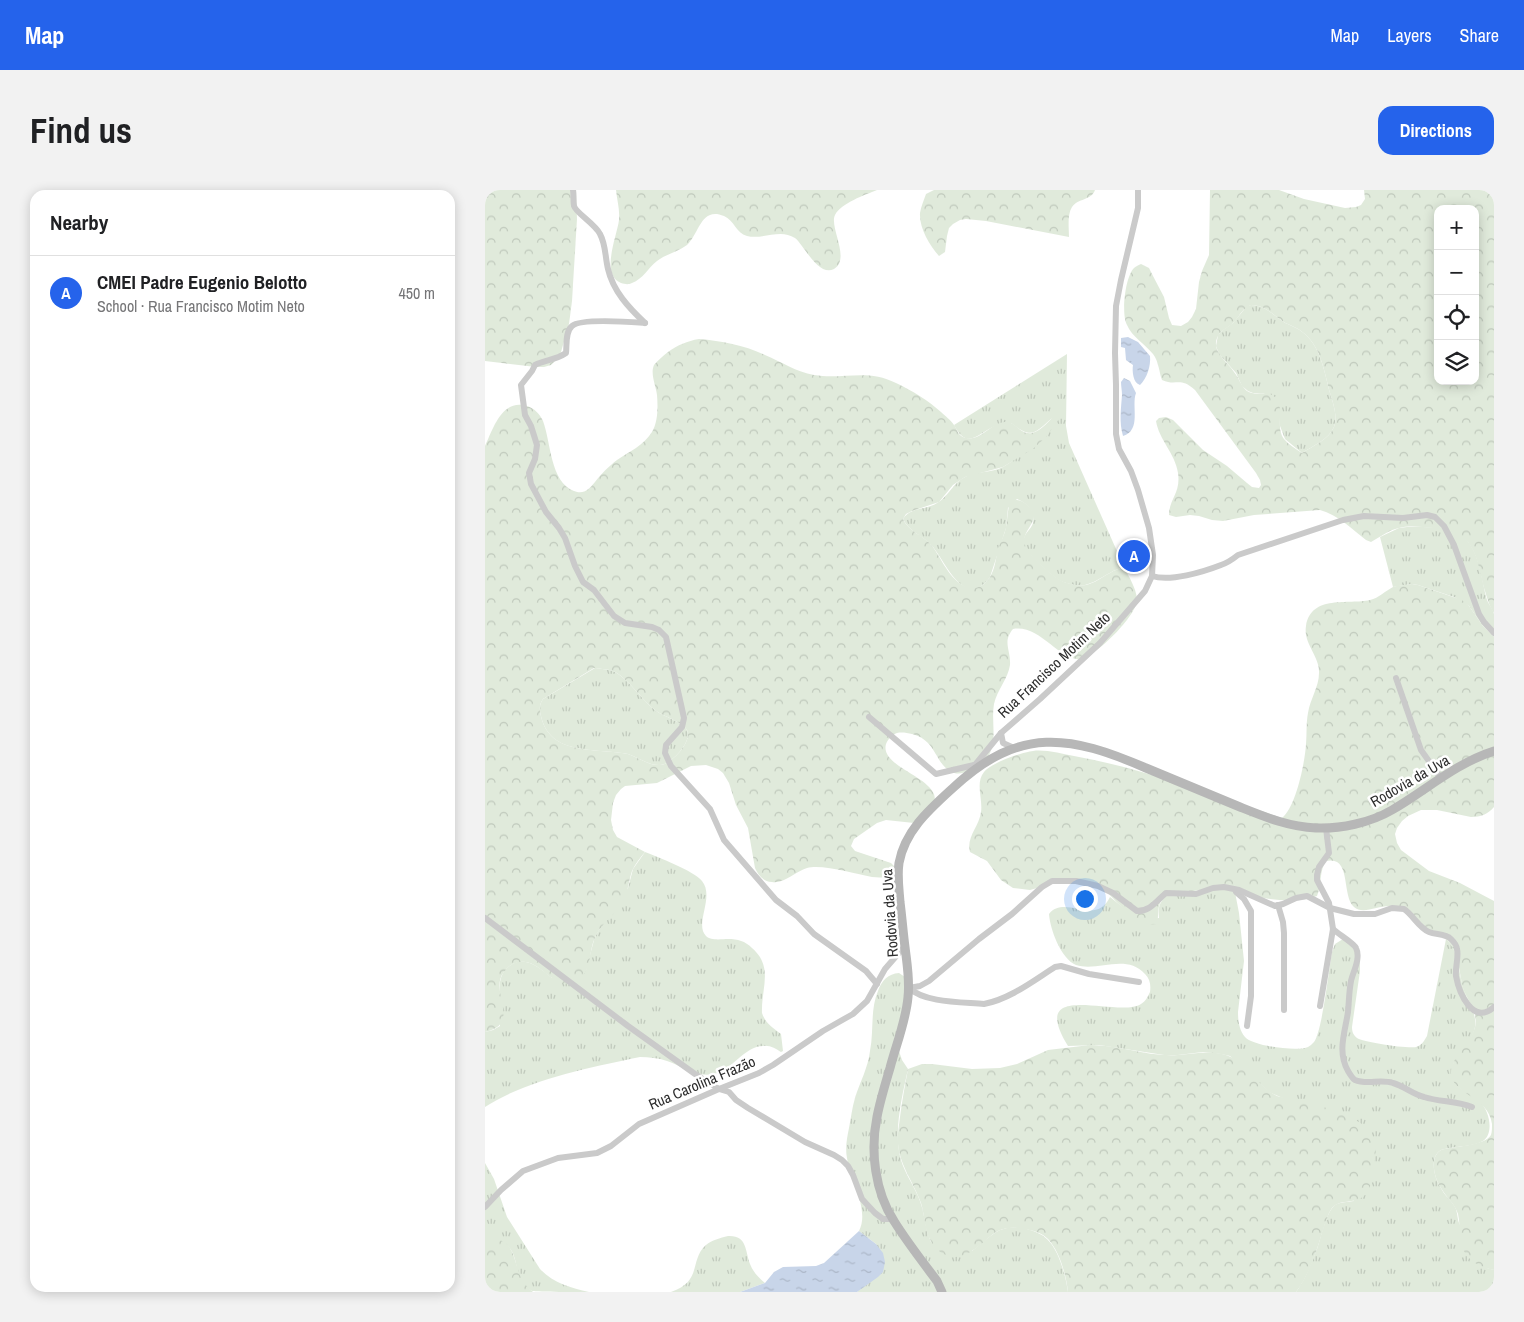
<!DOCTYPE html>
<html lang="en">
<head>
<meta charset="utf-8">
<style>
	:root { --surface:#fff; --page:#f2f2f2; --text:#202124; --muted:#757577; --line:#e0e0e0; --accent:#2563eb }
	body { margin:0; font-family:"Archivo Narrow",sans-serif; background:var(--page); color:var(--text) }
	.controls { position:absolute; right:15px; top:15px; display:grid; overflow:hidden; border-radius:10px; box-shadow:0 2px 12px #0003 }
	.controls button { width:45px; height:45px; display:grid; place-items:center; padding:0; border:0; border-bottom:1px solid var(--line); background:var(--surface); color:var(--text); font:25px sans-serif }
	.you { position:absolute; left:599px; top:708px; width:18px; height:18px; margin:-12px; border:4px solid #fff; border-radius:50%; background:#1a73e8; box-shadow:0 0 0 8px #1a73e833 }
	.badge { display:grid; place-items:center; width:32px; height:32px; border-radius:50%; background:var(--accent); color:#fff; font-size:16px; font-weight:700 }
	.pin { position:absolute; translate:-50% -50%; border:2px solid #fff; box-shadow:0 1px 5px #0006 }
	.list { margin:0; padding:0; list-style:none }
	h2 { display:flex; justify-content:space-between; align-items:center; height:65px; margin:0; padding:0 20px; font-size:21px }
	h2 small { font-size:16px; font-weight:400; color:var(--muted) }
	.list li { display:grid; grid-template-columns:32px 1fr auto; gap:15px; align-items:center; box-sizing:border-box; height:75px; padding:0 20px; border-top:1px solid var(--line) }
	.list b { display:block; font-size:19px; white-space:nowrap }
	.list p { margin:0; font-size:16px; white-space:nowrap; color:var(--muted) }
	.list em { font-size:16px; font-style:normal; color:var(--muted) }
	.icon { flex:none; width:28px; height:28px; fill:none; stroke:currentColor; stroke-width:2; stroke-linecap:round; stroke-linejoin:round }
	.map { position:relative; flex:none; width:1009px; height:1102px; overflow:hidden; border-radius:15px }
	header { display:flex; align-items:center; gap:30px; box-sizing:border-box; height:70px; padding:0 25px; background:var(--accent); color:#fff }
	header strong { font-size:24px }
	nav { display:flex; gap:28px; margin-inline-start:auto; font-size:18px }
	.intro { display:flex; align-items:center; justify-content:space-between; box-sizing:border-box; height:120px; padding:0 30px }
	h1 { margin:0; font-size:35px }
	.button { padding:12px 22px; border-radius:15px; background:var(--accent); color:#fff; font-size:18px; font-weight:700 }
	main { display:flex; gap:30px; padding:0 30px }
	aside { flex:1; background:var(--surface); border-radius:15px; box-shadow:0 2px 12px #0003 }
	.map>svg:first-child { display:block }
	.grass { fill:url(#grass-tufts) }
	.forest { fill:url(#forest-crowns); fill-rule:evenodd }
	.water { fill:url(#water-ripples) }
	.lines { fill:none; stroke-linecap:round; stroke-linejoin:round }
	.street { stroke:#cacaca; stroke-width:6 }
	.secondary { stroke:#b7b7b7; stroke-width:9 }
	.labels { text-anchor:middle; stroke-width:5; stroke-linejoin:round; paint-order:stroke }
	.street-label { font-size:15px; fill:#2d2d2d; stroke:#fff }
</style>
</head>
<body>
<header>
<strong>Map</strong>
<nav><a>Map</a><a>Layers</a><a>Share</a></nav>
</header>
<div class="intro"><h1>Find us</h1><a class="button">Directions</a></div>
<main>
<aside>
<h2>Nearby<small></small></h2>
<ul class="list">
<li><span class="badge">A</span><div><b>CMEI Padre Eugenio Belotto</b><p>School · Rua Francisco Motim Neto</p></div><em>450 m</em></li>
</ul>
</aside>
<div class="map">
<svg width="1009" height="1102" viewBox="0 0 1009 1102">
	<defs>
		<pattern id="grass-tufts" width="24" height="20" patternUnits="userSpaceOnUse" patternTransform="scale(1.25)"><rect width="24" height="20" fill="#e0eadb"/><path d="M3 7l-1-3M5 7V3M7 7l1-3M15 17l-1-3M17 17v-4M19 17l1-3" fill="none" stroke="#c0c9bc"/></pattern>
		<pattern id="forest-crowns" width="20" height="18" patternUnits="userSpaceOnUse" patternTransform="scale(1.25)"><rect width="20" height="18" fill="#e0eadb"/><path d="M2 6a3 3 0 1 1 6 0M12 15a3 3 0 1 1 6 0" fill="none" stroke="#c0c9bc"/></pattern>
		<pattern id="water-ripples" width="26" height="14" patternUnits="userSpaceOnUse" patternTransform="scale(1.25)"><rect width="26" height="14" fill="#c8d5e9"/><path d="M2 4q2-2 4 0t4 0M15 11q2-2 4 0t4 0" fill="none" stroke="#acb7c8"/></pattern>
	</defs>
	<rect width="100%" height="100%" fill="#fff"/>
	<g class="grass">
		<path d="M766 115C781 116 784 122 796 130 802 135 810 136 816 141 836 155 839 181 845 203 848 213 853 226 849 237 844 249 828 256 817 263L800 249 795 236V223L779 203H768L763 201 757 196 751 183 734 164 731 156 733 145 738 140 748 133 762 116Z"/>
		<path d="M582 164 581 236 584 253 639 377C634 379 629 380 625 383 617 387 609 393 600 395 592 396 581 394 574 390 565 384 541 364 539 354 537 344 546 340 548 333 550 321 542 313 532 309L523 318 521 338 505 387C480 421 461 373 448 357 439 346 424 342 418 329 425 317 441 320 452 313 463 307 468 293 480 287 492 281 506 283 518 277 535 269 554 242 567 228 549 244 547 249 526 233 522 234 515 234 511 236 493 242 483 262 469 235Z"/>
		<path d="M922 337C937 337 963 336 975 344 995 358 996 389 1002 410 1004 415 1008 419 1009 424 1009 430 1009 440 1009 447L998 436 984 416 969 407 933 395 927 394 908 397 895 347 914 338Z"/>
		<path d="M110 478C116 479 122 479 128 481 142 487 157 510 170 520 177 526 198 532 202 540 208 551 186 575 175 575 164 576 153 567 143 564 113 558 68 566 57 530 55 522 53 516 58 509Z"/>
		<path d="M160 662C173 667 209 681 217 691 230 707 209 734 221 746 226 751 237 749 243 749 253 749 260 751 267 758 289 777 276 798 277 823 280 833 288 838 296 844L298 861 296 862C291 859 285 855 278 856 260 856 247 880 229 884 212 888 197 876 182 871 173 868 164 867 155 867 107 877 41 890 0 917V842L8 840 15 836C15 821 14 806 15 792 16 786 18 782 22 778 38 763 54 777 67 788L101 780 109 750 112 743 143 698 148 679Z"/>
		<path d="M749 697 754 723 759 771 753 822C753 830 754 840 760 847 767 856 813 862 823 857 825 856 827 854 829 852 837 842 844 779 847 762L850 754 858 749 863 750 875 765V781L867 837C867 841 868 845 872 848 878 852 923 859 931 857 937 855 939 851 942 846L961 749C975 762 973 783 979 800 983 812 992 823 990 837 988 850 975 862 968 874L972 896C979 901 988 905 995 912 1005 921 1009 944 998 951 987 957 969 956 956 960 944 967 949 988 956 998 959 1005 966 1010 970 1017 973 1023 972 1030 975 1035 983 1050 993 1064 1002 1078L1009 1080V1102H811C820 1090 826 1074 832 1059 836 1048 841 1022 850 1015 855 1012 863 1012 869 1011L800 909 784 902 745 866 736 864 718 862 693 865H679L614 855 583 856C541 788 633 829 656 814 661 811 663 806 665 802 666 795 665 789 660 784 641 763 613 782 591 775 576 769 565 739 564 724 580 704 611 737 625 707L654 730 674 728C673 718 674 713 681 706Z"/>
		<path d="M414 783 423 789 414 861 417 870 423 879C417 907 408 942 416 970 420 984 430 997 435 1011 440 1025 440 1039 446 1052L487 1061C496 1054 505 1045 515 1040 522 1037 530 1037 538 1038 546 1040 556 1043 562 1049 574 1060 581 1087 583 1102H372L378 1097 391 1054 374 1041C385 1020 365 990 362 968 360 958 362 948 364 938 366 928 367 918 370 908 375 892 383 878 385 861 389 841 385 820 393 801 397 790 403 784 414 783Z"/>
		<path d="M0 973 9 989 22 1027 55 1079C68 1093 86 1098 104 1102 95 1102 52 1102 47 1101 20 1087 45 1050 0 1050Z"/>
		<path d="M243 1046C262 1045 260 1060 265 1074 268 1082 274 1088 280 1093L255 1102H186C218 1091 204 1070 221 1055 227 1050 235 1048 243 1046Z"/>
	</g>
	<g class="forest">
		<polygon points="0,0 91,0 92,29 87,111 84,134 76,162 72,169 66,175 59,177 51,177 0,171"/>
		<path d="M131 0H392C380 5 356 13 350 25 344 37 366 69 349 79 333 87 319 55 310 48 295 38 278 50 262 46 251 43 249 30 239 26 216 16 214 44 202 55 193 62 181 64 172 71 163 78 158 89 147 93 143 95 140 94 136 93 115 85 132 46 134 30 135 20 132 10 131 0Z"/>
		<path d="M449 0H610C606 11 593 8 587 17 582 25 584 38 584 47L501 31 481 29 475 30 468 34 464 38 462 46 460 62 454 66C444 55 434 37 435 23 436 16 439 10 441 4Z"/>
		<path d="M725 0H794L819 9 860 18 871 17 876 15 880 9 879 0H1009V423C1004 416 1002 407 999 398 991 365 989 340 948 338 937 337 924 335 914 338 904 340 895 347 886 352L881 350C867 339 853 325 835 320L769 325 738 331 727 330 714 326 705 325 691 327 684 325C684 309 696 303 693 283 690 263 674 250 671 231L674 228 681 227 688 230 718 260 742 276 762 293 767 297 774 298 776 295 775 290 771 283 710 200C694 186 692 197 677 190 674 182 674 172 668 164 660 154 647 147 642 135 636 124 640 87 649 78 651 76 654 75 656 74L664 78 668 86 679 107 684 128 687 135 696 136 703 132 707 127 711 119 714 92 717 81 724 65ZM953 19H990V191H953ZM766 115C781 116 784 122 796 130 802 135 810 136 816 141 836 155 839 181 845 203 848 213 853 226 849 237 844 249 828 256 817 263 811 259 804 255 799 249 790 237 800 219 791 208 783 199 771 207 762 201 756 196 754 188 749 182 742 171 725 161 733 146 737 139 745 137 750 131 755 125 758 118 766 115Z"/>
		<path d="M214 149C237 151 259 155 280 165 297 172 311 182 329 185 358 190 382 178 411 193 426 200 444 211 456 222 460 226 466 230 469 235 472 239 473 245 478 247 494 254 505 233 520 232 531 231 535 245 547 243 557 241 563 230 572 226L574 229 561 247 549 258 518 277 480 287 468 295 454 312 427 321 421 324 418 329C424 343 442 346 450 360 459 374 470 399 490 398 496 397 501 393 505 387 510 379 511 368 513 358 516 351 520 344 521 337 523 327 522 319 526 311 532 309 536 310 541 314 561 331 535 338 540 355 542 363 566 385 575 390 582 394 593 396 601 395 610 393 617 387 625 383 629 380 634 379 639 377 644 387 651 398 652 409 653 425 611 466 596 469 575 472 555 434 528 439 517 452 526 460 525 475 523 489 512 500 509 514 506 530 512 548 505 563 501 572 492 575 485 580 479 583 473 585 467 582 450 575 452 550 427 544 422 543 417 542 412 543 407 545 403 549 401 554 395 575 441 585 449 604 450 607 450 611 450 615L429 633 401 630 392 633 369 649 366 656 370 661 406 673 409 676V681C403 688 397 688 387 687 370 684 338 674 322 678 311 681 299 694 287 692 279 692 273 685 270 678L263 638 251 615 244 593 238 583 233 579 221 575 206 576 172 593 140 596 136 599 131 605 128 613 126 630 128 640 132 647 160 662C155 668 150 674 147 681 144 690 143 701 139 710 131 725 115 733 109 750 104 762 106 784 92 791 68 803 57 769 35 772 28 773 23 776 19 782 3 801 38 834 0 842V256C8 239 17 208 42 216 49 218 55 224 58 231 66 252 65 292 89 301 99 305 104 299 110 292 117 283 123 277 132 270 144 262 159 255 167 242 173 232 173 217 172 205 171 196 165 184 169 175 173 170 178 166 183 162 193 155 202 151 214 149ZM109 478C116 479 122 479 128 481 142 487 157 510 170 520 177 526 198 532 202 540 208 551 186 575 175 575 164 576 153 567 143 564 114 558 68 566 57 530 55 522 53 516 58 509Z"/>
		<path d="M927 394 933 395 977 410 984 416 998 436 1009 447V617C1003 624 996 627 986 627L952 620H936L923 626 917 631 912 638 910 644 912 653 916 660 944 681 975 693 1009 711V1080C999 1078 989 1074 982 1066 973 1054 976 1038 973 1024 970 1014 961 1007 956 998 949 988 944 967 956 960 969 956 999 956 1006 945 1007 942 1007 938 1007 934 1004 906 966 904 966 883 966 867 984 855 989 840 991 836 991 830 990 825 988 816 981 807 978 798 974 782 974 764 963 751 958 745 949 745 943 741 933 735 916 716 906 716 894 715 878 725 869 717 856 705 867 665 841 671 834 681 837 694 832 706 813 713 787 711 767 705 761 703 756 699 750 697 744 696 686 703 681 706 679 707 677 709 676 711 672 718 674 726 672 734 671 734 665 735 664 735 649 732 626 706 616 696L581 690 545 700 528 698 516 690 502 671 485 662C481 647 494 637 496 622 498 609 490 593 499 582 506 573 537 562 548 561 559 559 578 564 589 566 661 579 729 605 797 628 811 617 820 572 821 554 822 543 821 533 823 523 825 509 834 497 834 483 835 466 818 454 821 436 826 404 864 415 885 410 894 408 900 401 908 397 914 395 921 395 927 394Z"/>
		<path d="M605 855C635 855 663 867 693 865 711 864 728 859 746 867 765 876 773 897 792 906 819 913 880 921 890 951 892 959 890 966 889 974 888 983 887 999 879 1006 870 1014 854 1009 847 1018 842 1025 840 1035 837 1043 831 1063 824 1085 811 1102H583C581 1085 575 1062 563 1049 557 1043 548 1040 539 1039 531 1037 521 1037 513 1041 499 1049 486 1068 468 1067 460 1066 452 1061 447 1053 439 1041 440 1026 436 1013 429 993 415 976 413 954 412 945 414 936 415 927 417 911 420 895 423 879L437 874H447L487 879 515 878 532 874 563 860Z"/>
		<path d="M0 1050C6 1050 14 1049 19 1052 34 1062 28 1087 48 1102H0Z"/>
	</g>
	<g class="water">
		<path d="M643 147 653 152 665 166C666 176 662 188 655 195 648 193 647 181 648 175L641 170 640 158 636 157V148Z"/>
		<path d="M639 188 645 191 651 203C646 216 657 240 638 246 634 232 636 219 637 205 637 201 636 196 636 192Z"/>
		<polygon points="374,1041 391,1054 398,1063 400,1072 398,1082 393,1087 372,1102 255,1102 280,1093 289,1082 298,1077 331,1076 339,1073"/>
	</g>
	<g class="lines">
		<g class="street">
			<path d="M88 0C89 5 88 11 89 16 91 23 110 34 115 44 121 55 120 67 123 79 128 101 144 118 160 133"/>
			<path d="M160 133C146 132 96 128 87 136 80 142 82 155 81 163 71 170 60 170 50 175L47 181 36 195 40 225 46 236 52 255 50 269 44 283 46 294 61 322 74 338 80 348 90 376 98 392 109 400 129 426 140 433 167 437 174 440 181 447 199 528 197 537 181 555 180 563 186 576 225 619 239 650 291 710 312 726 329 744 381 781 392 794"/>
			<path d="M667 386C685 392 718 382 736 375 742 373 748 369 753 365L858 330 879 326 918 328 942 325 950 327 959 336 969 355 994 424 999 432 1009 443"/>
			<polyline points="911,488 936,560 956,588"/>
			<polyline points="384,527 451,584 489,575"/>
			<polyline points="516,543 518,553 529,558"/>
			<polyline points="485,581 516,543 555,509 615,453 660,401 667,386 668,365 664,338 653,300 646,281 634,259 631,244 631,195 630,163 631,116 636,90 653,18 653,0"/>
			<polyline points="751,702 759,709 766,721 766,806 762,836"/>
			<polyline points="793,715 798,732 799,743 799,820"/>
			<polyline points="0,728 143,836 210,884 234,899 244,902 251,910 263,918 320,952 349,965 357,970 363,976 368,985 377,1009 390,1023 398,1029 408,1029"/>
			<path d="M848 739C853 744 869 753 871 758 876 768 868 782 866 791 864 801 864 812 863 822 860 842 852 862 863 881 865 884 867 888 870 890 881 895 896 889 908 893 919 896 927 904 939 907 955 912 972 911 987 917"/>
			<path d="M424 798 435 796 444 791 494 749 527 724 557 697 567 691H591L613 696 628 703 652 721C666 721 671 711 681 703L711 704 728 698 739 697 754 700 790 716 798 714 811 708 822 706 845 718 869 724H890L907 718 919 719C928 725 934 738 944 742 951 745 960 743 966 749 968 751 972 756 972 759 974 767 970 777 971 786 974 803 988 836 1009 817"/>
			<path d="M424 798C440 813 477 812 499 814 525 809 548 791 570 777L576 776 604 784 654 792"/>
			<polyline points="835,816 848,739 844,713 832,690 832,685 834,677 844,663 841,638"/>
			<polyline points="0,1017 16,1000 38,981 73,968 112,963 126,956 154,934 234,899 274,883 288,875 338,841 368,824 382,811 400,779 420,756"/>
		</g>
		<path class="secondary" d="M457 1102 452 1091C437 1071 422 1052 409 1031 390 1002 385 961 392 927 395 911 400 895 405 878 411 855 421 831 423 807 425 790 422 774 420 757 418 742 417 727 415 712 414 699 412 686 414 673 420 640 446 618 469 597 535 536 585 545 661 578 692 591 723 604 755 617 780 627 804 637 831 638 855 639 885 633 907 620 940 601 971 573 1009 561"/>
	</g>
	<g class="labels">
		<g class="street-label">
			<text transform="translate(569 475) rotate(-43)" y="5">Rua Francisco Motim Neto</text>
			<text transform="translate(925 591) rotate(-30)" y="5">Rodovia da Uva</text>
			<text transform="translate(405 723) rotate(-94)" y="5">Rodovia da Uva</text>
			<text transform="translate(217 893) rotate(-23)" y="5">Rua Carolina Frazão</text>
		</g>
	</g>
</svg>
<div class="controls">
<button>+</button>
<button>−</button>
<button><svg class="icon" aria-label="locate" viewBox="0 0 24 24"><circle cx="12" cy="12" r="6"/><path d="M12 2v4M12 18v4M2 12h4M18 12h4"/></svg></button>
<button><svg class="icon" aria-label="layers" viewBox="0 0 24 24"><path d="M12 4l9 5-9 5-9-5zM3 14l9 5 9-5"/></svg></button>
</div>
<div class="you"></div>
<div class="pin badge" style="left:649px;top:366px">A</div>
</div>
</main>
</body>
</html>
